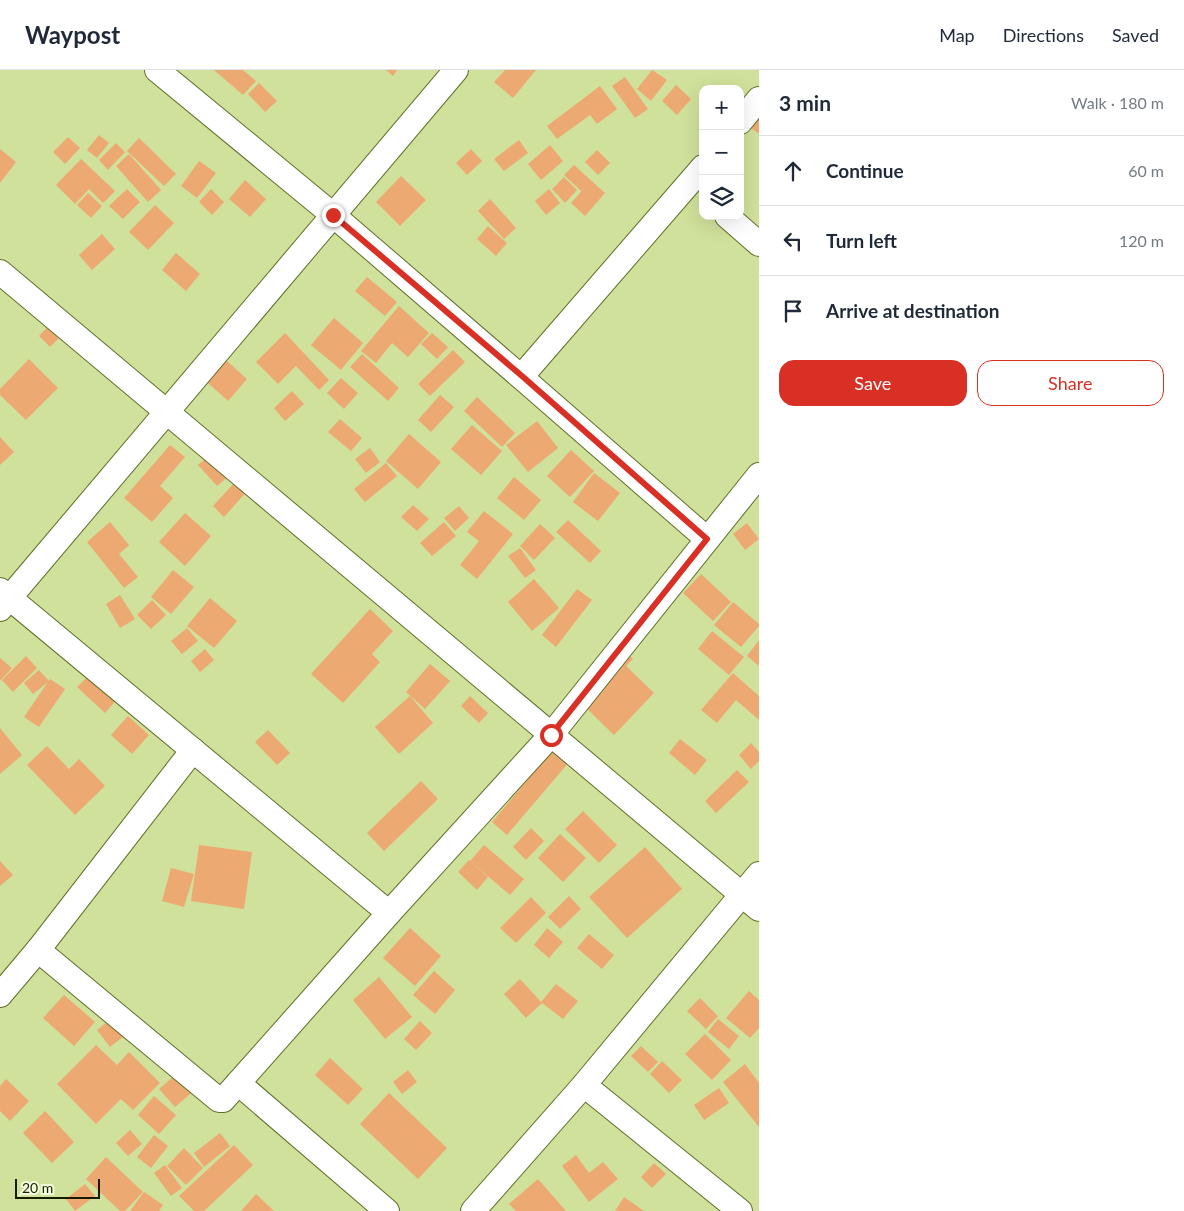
<!DOCTYPE html>
<html lang="en">
<head>
<meta charset="utf-8">
<style>
	:root { --surface:#fff; --page:#f6f6f7; --text:#1f2937; --muted:#747a83; --line:#e0e1e3; --accent:#d93025 }
	body { margin:0; font-family:Lato,sans-serif; background:var(--page); color:var(--text) }
	.controls { position:absolute; right:15px; top:15px; display:grid; overflow:hidden; border-radius:10px; box-shadow:0 5px 20px #0002 }
	.controls button { width:45px; height:45px; display:grid; place-items:center; padding:0; border:0; border-bottom:1px solid var(--line); background:var(--surface); color:var(--text); font:25px sans-serif }
	.scale { position:absolute; left:15px; bottom:12px; width:85px; box-sizing:border-box; padding-left:5px; border:2px solid #161b01; border-top:0; font-size:14px; line-height:18px; white-space:nowrap; color:#161b01; -webkit-text-stroke:4px #f5fedb; paint-order:stroke }
	.stop { position:absolute; width:15px; height:15px; margin:-11px; border:4px solid #d93025; border-radius:50%; background:#fff }
	.stop.end { background:#d93025; border-color:#fff; box-shadow:0 1px 5px #0008 }
	.list { margin:0; padding:0; list-style:none }
	h2 { display:flex; justify-content:space-between; align-items:center; height:65px; margin:0; padding:0 20px; font-size:21px }
	h2 small { font-size:16px; font-weight:400; color:var(--muted) }
	.list li { display:grid; grid-template-columns:32px 1fr auto; gap:15px; align-items:center; box-sizing:border-box; height:70px; padding:0 20px; border-top:1px solid var(--line) }
	.list b { display:block; font-size:19px; white-space:nowrap }
	.list em { font-size:16px; font-style:normal; color:var(--muted) }
	.actions { display:flex; gap:10px; padding:15px 20px }
	.actions a { flex:1; padding:11px 0; border:1px solid var(--accent); border-radius:15px; text-align:center; font-size:18px; color:var(--accent) }
	.actions .main { background:var(--accent); color:#fff }
	.icon { flex:none; width:28px; height:28px; fill:none; stroke:currentColor; stroke-width:2; stroke-linecap:round; stroke-linejoin:round }
	.map { position:relative; flex:none; width:759px; height:1141px; overflow:hidden }
	header { display:flex; align-items:center; gap:30px; box-sizing:border-box; height:70px; padding:0 25px; background:var(--surface); border-bottom:1px solid var(--line) }
	header strong { font-size:24px }
	nav { display:flex; gap:28px; margin-inline-start:auto; font-size:18px }
	main { display:flex }
	aside { flex:1; background:var(--surface) }
	.map>svg:first-child { display:block }
	.building { fill:#eda972 }
	.lines { fill:none; stroke-linecap:round; stroke-linejoin:round }
	.street-casing { stroke:#616e2a; stroke-width:26 }
	.street { stroke:#fff; stroke-width:24 }
	.route { stroke:#d93025; stroke-width:6 }
</style>
</head>
<body>
<header>
<strong>Waypost</strong>
<nav><a>Map</a><a>Directions</a><a>Saved</a></nav>
</header>
<main>
<div class="map">
<svg width="759" height="1141" viewBox="0 0 759 1141">
	<rect width="100%" height="100%" fill="#d0e19b"/>
	<g class="building">
		<polygon points="214,0 243,0 256,11 243,25"/>
		<polygon points="386,0 397,0 393,6"/>
		<polygon points="505,0 536,0 513,28 494,12"/>
		<polygon points="652,0 667,10 651,31 637,19"/>
		<polygon points="625,7 648,39 635,48 612,16"/>
		<polygon points="259,13 277,31 265,42 248,24"/>
		<polygon points="676,15 691,29 677,45 662,31"/>
		<polygon points="600,16 617,39 597,54 590,45 557,69 547,56"/>
		<polygon points="759,42 759,64 748,56"/>
		<polygon points="99,65 109,73 97,88 87,80"/>
		<polygon points="68,67 80,78 65,94 53,82"/>
		<polygon points="139,68 176,104 164,116 127,81"/>
		<polygon points="519,70 528,83 504,101 494,89"/>
		<polygon points="116,73 125,82 108,100 99,90"/>
		<polygon points="550,75 563,91 541,110 528,94"/>
		<polygon points="0,79 16,92 0,113"/>
		<polygon points="471,79 482,91 467,105 456,93"/>
		<polygon points="597,80 610,93 598,105 585,92"/>
		<polygon points="129,84 161,120 148,132 116,96"/>
		<polygon points="81,89 115,121 103,133 89,119 75,134 56,115"/>
		<polygon points="199,91 216,103 197,128 181,116"/>
		<polygon points="574,95 605,123 585,146 571,133 586,116 581,121 564,105"/>
		<polygon points="401,106 426,130 400,156 376,132"/>
		<polygon points="564,107 577,120 565,133 552,119"/>
		<polygon points="245,110 266,129 250,147 229,129"/>
		<polygon points="127,119 140,132 123,149 109,136"/>
		<polygon points="211,119 224,132 212,145 199,132"/>
		<polygon points="549,119 560,133 546,145 535,131"/>
		<polygon points="88,123 102,136 91,148 77,135"/>
		<polygon points="490,129 516,158 504,169 478,141"/>
		<polygon points="155,135 174,153 148,180 129,162"/>
		<polygon points="488,156 507,173 496,186 477,169"/>
		<polygon points="102,164 115,179 92,200 79,185"/>
		<polygon points="176,183 200,204 186,221 162,200"/>
		<polygon points="367,207 397,232 385,246 355,221"/>
		<polygon points="399,236 429,263 408,287 392,273 376,293 361,281"/>
		<polygon points="56,248 68,259 50,277 39,266"/>
		<polygon points="334,248 363,273 341,300 311,275"/>
		<polygon points="285,263 329,310 319,320 296,296 278,314 256,292"/>
		<polygon points="432,263 448,277 437,289 421,274"/>
		<polygon points="453,280 465,292 430,326 418,314"/>
		<polygon points="362,284 399,318 388,331 350,297"/>
		<polygon points="29,289 58,318 26,350 0,325 0,319"/>
		<polygon points="226,290 247,309 228,331 207,312"/>
		<polygon points="341,308 358,323 344,339 327,323"/>
		<polygon points="292,321 304,334 285,351 274,338"/>
		<polygon points="440,325 454,337 431,362 418,350"/>
		<polygon points="477,327 515,363 502,377 464,341"/>
		<polygon points="340,349 362,368 351,381 328,362"/>
		<polygon points="537,351 558,378 528,402 506,375"/>
		<polygon points="472,355 502,381 481,405 451,379"/>
		<polygon points="409,364 441,392 418,419 386,391"/>
		<polygon points="0,367 14,382 0,395"/>
		<polygon points="170,375 185,387 160,416 173,428 152,452 124,428"/>
		<polygon points="370,378 380,392 366,403 355,389"/>
		<polygon points="571,380 594,401 570,427 547,406"/>
		<polygon points="211,384 230,405 217,416 198,395"/>
		<polygon points="386,393 397,406 365,432 354,419"/>
		<polygon points="594,403 620,423 598,451 573,432"/>
		<polygon points="514,407 541,430 524,450 497,428"/>
		<polygon points="237,410 248,420 224,447 213,436"/>
		<polygon points="413,435 429,449 417,461 401,447"/>
		<polygon points="459,436 469,448 455,461 444,448"/>
		<polygon points="484,441 513,464 477,509 460,495 479,471 467,462"/>
		<polygon points="185,443 211,466 185,496 159,472"/>
		<polygon points="568,450 601,481 590,493 556,462"/>
		<polygon points="110,452 129,475 119,484 138,507 124,518 87,472"/>
		<polygon points="444,452 456,466 432,486 420,473"/>
		<polygon points="747,453 759,469 745,480 733,464"/>
		<polygon points="540,454 555,468 534,490 520,476"/>
		<polygon points="520,478 536,500 525,508 508,486"/>
		<polygon points="173,500 194,517 171,544 151,527"/>
		<polygon points="701,504 731,532 713,551 683,523"/>
		<polygon points="534,509 559,538 532,561 508,532"/>
		<polygon points="577,519 592,530 556,577 542,565"/>
		<polygon points="120,525 135,549 120,558 106,534"/>
		<polygon points="210,528 237,551 214,578 187,556"/>
		<polygon points="152,530 166,545 151,559 137,545"/>
		<polygon points="733,532 759,554 759,556 741,577 714,555"/>
		<polygon points="370,539 393,561 372,584 380,592 343,633 311,604"/>
		<polygon points="187,558 198,571 182,584 171,571"/>
		<polygon points="712,561 744,587 729,605 698,579"/>
		<polygon points="759,570 759,596 747,586"/>
		<polygon points="621,577 633,589 626,596 654,623 614,665 574,626"/>
		<polygon points="205,579 214,590 200,602 191,591"/>
		<polygon points="26,586 37,598 13,622 2,610"/>
		<polygon points="0,588 12,598 0,611"/>
		<polygon points="430,594 450,611 425,639 406,622"/>
		<polygon points="39,600 49,611 50,609 65,619 39,657 24,647 48,612 33,624 24,613"/>
		<polygon points="92,602 119,627 105,643 77,617"/>
		<polygon points="733,603 759,626 759,650 736,630 717,653 701,640"/>
		<polygon points="410,626 433,653 399,684 375,657"/>
		<polygon points="470,626 488,643 479,653 461,636"/>
		<polygon points="128,646 149,665 132,684 111,665"/>
		<polygon points="0,658 22,685 0,704"/>
		<polygon points="268,660 290,683 277,695 255,672"/>
		<polygon points="680,669 707,690 695,705 669,683"/>
		<polygon points="751,673 759,682 759,691 751,699 739,685"/>
		<polygon points="47,676 69,699 79,689 105,716 75,745 27,695"/>
		<polygon points="555,677 570,691 507,765 492,752"/>
		<polygon points="737,700 749,712 716,743 705,731"/>
		<polygon points="421,711 438,729 384,781 367,763"/>
		<polygon points="583,741 617,775 599,793 565,759"/>
		<polygon points="531,758 544,771 526,790 513,777"/>
		<polygon points="560,764 586,788 563,812 538,788"/>
		<polygon points="199,775 252,782 244,839 191,831"/>
		<polygon points="484,775 524,809 510,825 470,791"/>
		<polygon points="645,777 682,819 627,868 589,827"/>
		<polygon points="469,790 488,807 477,820 458,802"/>
		<polygon points="0,791 13,805 0,816"/>
		<polygon points="171,798 194,804 184,837 162,831"/>
		<polygon points="569,826 581,839 560,859 548,847"/>
		<polygon points="531,827 546,843 516,873 500,858"/>
		<polygon points="410,858 441,886 415,916 383,888"/>
		<polygon points="547,858 563,872 549,888 534,875"/>
		<polygon points="589,864 614,885 602,899 577,878"/>
		<polygon points="434,901 455,920 435,944 413,925"/>
		<polygon points="379,907 412,947 385,969 353,930"/>
		<polygon points="520,909 541,932 556,914 578,931 563,949 542,933 526,948 504,924"/>
		<polygon points="749,921 759,930 759,958 750,968 726,948"/>
		<polygon points="64,925 95,952 74,976 43,948"/>
		<polygon points="700,928 718,946 706,959 687,941"/>
		<polygon points="116,945 129,962 110,977 97,960"/>
		<polygon points="718,949 739,966 729,979 708,962"/>
		<polygon points="420,951 432,963 416,980 404,969"/>
		<polygon points="705,964 731,990 712,1010 685,984"/>
		<polygon points="96,975 117,995 129,982 160,1013 133,1040 121,1029 96,1054 57,1014"/>
		<polygon points="641,976 658,992 648,1002 631,986"/>
		<polygon points="330,988 363,1019 348,1035 315,1005"/>
		<polygon points="662,991 682,1010 669,1023 650,1004"/>
		<polygon points="745,994 759,1013 759,1057 723,1012"/>
		<polygon points="408,1000 417,1012 402,1024 393,1012"/>
		<polygon points="180,1001 196,1019 175,1037 159,1019"/>
		<polygon points="6,1009 29,1031 10,1051 0,1041 0,1016"/>
		<polygon points="719,1018 729,1033 704,1050 694,1035"/>
		<polygon points="389,1023 447,1078 418,1109 360,1054"/>
		<polygon points="154,1026 176,1045 159,1064 138,1045"/>
		<polygon points="45,1041 74,1072 52,1093 23,1063"/>
		<polygon points="130,1060 142,1074 128,1086 116,1073"/>
		<polygon points="220,1063 230,1076 204,1097 194,1083"/>
		<polygon points="154,1065 168,1076 151,1098 137,1087"/>
		<polygon points="234,1075 253,1095 204,1141 194,1141 179,1126"/>
		<polygon points="184,1078 203,1098 186,1115 167,1096"/>
		<polygon points="576,1085 589,1103 603,1092 618,1109 589,1132 562,1096"/>
		<polygon points="106,1087 143,1122 125,1141 120,1141 86,1109"/>
		<polygon points="654,1093 666,1104 652,1118 641,1107"/>
		<polygon points="165,1095 182,1118 171,1126 154,1103"/>
		<polygon points="538,1109 566,1141 516,1141 509,1134"/>
		<polygon points="85,1114 95,1126 75,1141 66,1129"/>
		<polygon points="144,1122 163,1135 159,1141 130,1141"/>
		<polygon points="256,1124 274,1141 241,1141"/>
		<polygon points="624,1127 644,1141 615,1141"/>
	</g>
	<g class="lines">
		<defs>
			<g id="street">
				<polyline points="157,0 333,145 521,307 707,469"/>
				<polyline points="740,52 759,29"/>
				<polyline points="727,146 759,174"/>
				<polyline points="0,202 759,839"/>
				<polyline points="521,307 703,97"/>
				<polyline points="0,520 389,843"/>
				<polyline points="0,539 456,0"/>
				<polyline points="38,880 219,1030 223,1030 389,843 551,665 759,405"/>
				<polyline points="0,925 38,880 193,680"/>
				<polyline points="238,1013 387,1141"/>
				<polyline points="584,1015 740,1141"/>
				<polyline points="473,1141 584,1015 759,804"/>
			</g>
		</defs>
		<use href="#street" class="street-casing"/>
		<use href="#street" class="street"/>
	</g>
	<g class="lines">
		<polyline class="route" points="333,145 522,306 707,469 551,665"/>
	</g>
</svg>
<div class="controls">
<button>+</button>
<button>−</button>
<button><svg class="icon" aria-label="layers" viewBox="0 0 24 24"><path d="M12 4l9 5-9 5-9-5zM3 14l9 5 9-5"/></svg></button>
</div>
<div class="scale">20 m</div>
<div class="stop" style="left:551px;top:665px"></div>
<div class="stop end" style="left:333px;top:145px"></div>
</div>
<aside>
<h2>3 min<small>Walk · 180 m</small></h2>
<ul class="list">
<li><svg class="icon" aria-label="ahead" viewBox="0 0 24 24"><path d="M12 20V5M6 11l6-6 6 6"/></svg><div><b>Continue</b></div><em>60 m</em></li>
<li><svg class="icon" aria-label="left" viewBox="0 0 24 24"><path d="M17 20v-9H6M10 6l-5 5 5 5"/></svg><div><b>Turn left</b></div><em>120 m</em></li>
<li><svg class="icon" aria-label="arrive" viewBox="0 0 24 24"><path d="M6 21V4h12l-3 4 3 4H6"/></svg><div><b>Arrive at destination</b></div></li>
</ul>
<div class="actions"><a class="main">Save</a><a>Share</a></div>
</aside>
</main>
</body>
</html>
